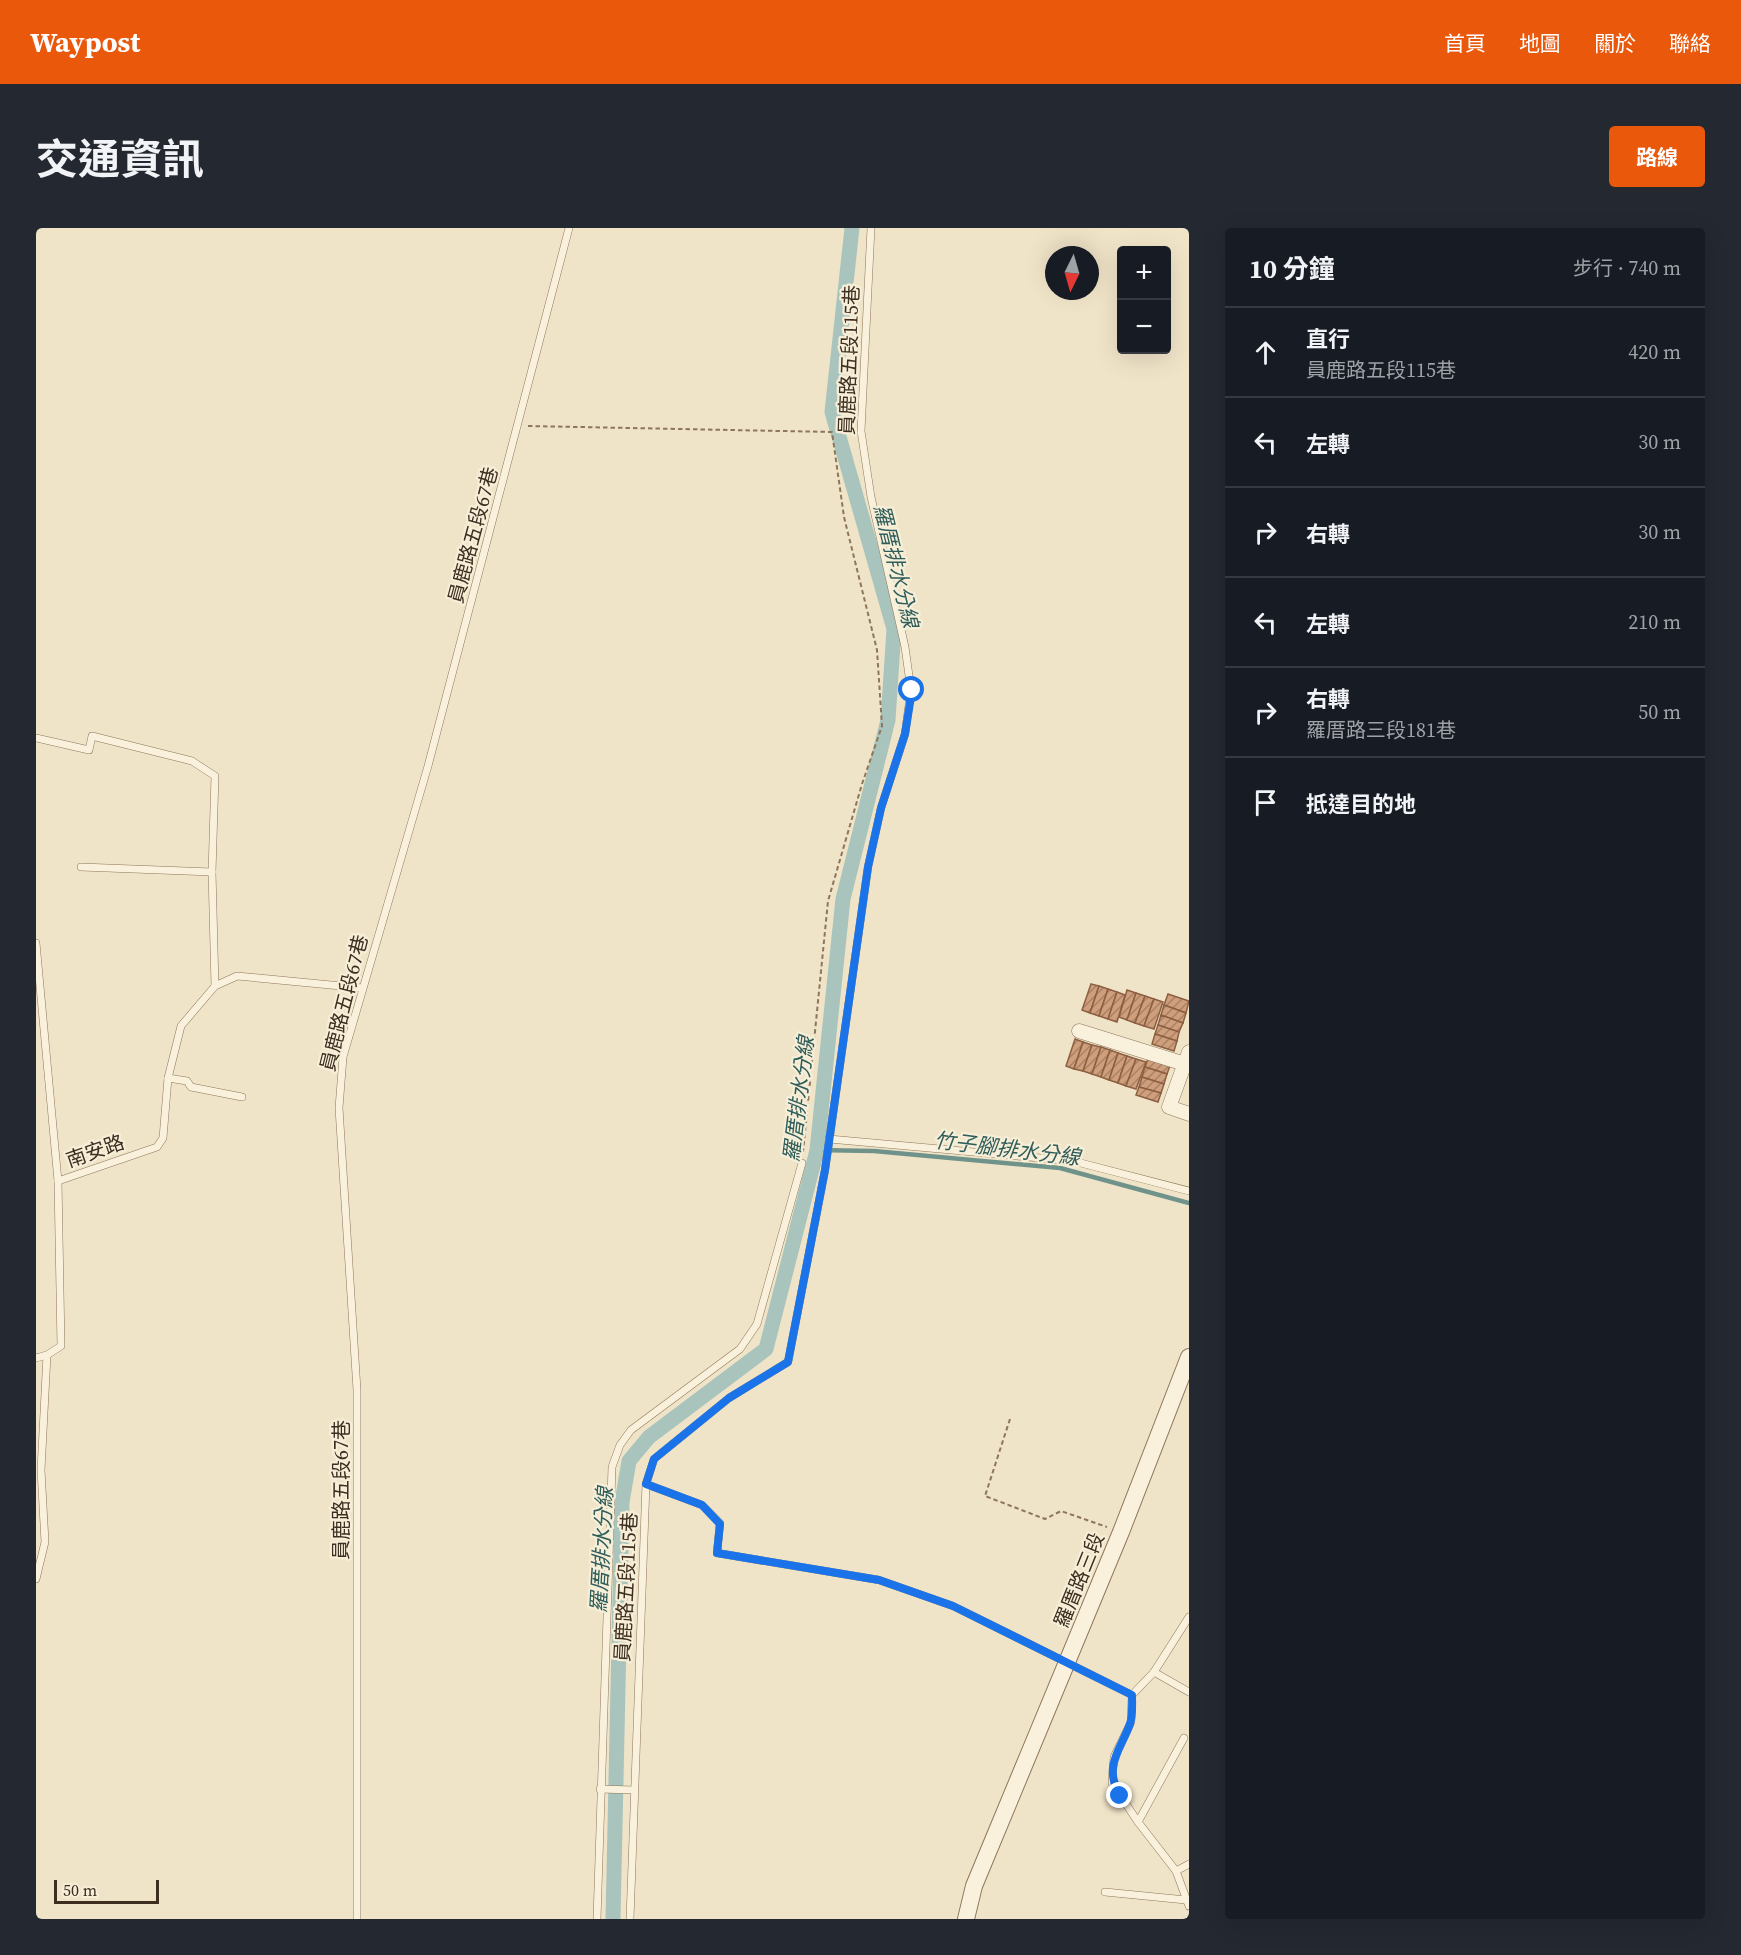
<!DOCTYPE html>
<html lang="zh-TW">
<head>
<meta charset="utf-8">
<style>
	:root { --surface:#171b24; --page:#242831; --text:#f1f3f6; --muted:#9ea1a6; --line:#363941; --accent:#ea580c }
	body { margin:0; font-family:"Source Serif 4","Noto Sans TC",serif; background:var(--page); color:var(--text) }
	.controls { position:absolute; right:18px; top:18px; display:grid; overflow:hidden; border-radius:6px; box-shadow:0 6px 24px #0002 }
	.controls button { width:54px; height:54px; display:grid; place-items:center; padding:0; border:0; border-bottom:2px solid var(--line); background:var(--surface); color:var(--text); font:30px sans-serif }
	.compass { position:absolute; left:1009px; top:18px; width:54px; height:54px; border-radius:50%; background:var(--surface); box-shadow:0 6px 24px #0002; rotate:185deg }
	.scale { position:absolute; left:18px; bottom:15px; width:105px; box-sizing:border-box; padding-left:6px; border:3px solid #3d2e20; border-top:0; font-size:16px; line-height:21px; white-space:nowrap; color:#3d2e20; -webkit-text-stroke:4px #f7eed8; paint-order:stroke }
	.stop { position:absolute; width:18px; height:18px; margin:-14px; border:4px solid #1a73e8; border-radius:50%; background:#fff }
	.stop.end { background:#1a73e8; border-color:#fff; box-shadow:0 2px 6px #0008 }
	.list { margin:0; padding:0; list-style:none }
	h2 { display:flex; justify-content:space-between; align-items:center; height:78px; margin:0; padding:0 24px; font-size:26px }
	h2 small { font-size:20px; font-weight:400; color:var(--muted) }
	.list li { display:grid; grid-template-columns:39px 1fr auto; gap:18px; align-items:center; box-sizing:border-box; height:90px; padding:0 24px; border-top:2px solid var(--line) }
	.list b { display:block; font-size:22px; white-space:nowrap }
	.list p { margin:0; font-size:20px; white-space:nowrap; color:var(--muted) }
	.list em { font-size:20px; font-style:normal; color:var(--muted) }
	.icon { flex:none; width:33px; height:33px; fill:none; stroke:currentColor; stroke-width:2; stroke-linecap:round; stroke-linejoin:round }
	.map { position:relative; flex:none; width:1153px; height:1691px; overflow:hidden; border-radius:6px }
	header { display:flex; align-items:center; gap:36px; box-sizing:border-box; height:84px; padding:0 30px; background:var(--accent); color:#fff }
	header strong { font-size:28px }
	nav { display:flex; gap:33px; margin-inline-start:auto; font-size:21px }
	.intro { display:flex; align-items:center; justify-content:space-between; box-sizing:border-box; height:144px; padding:0 36px }
	h1 { margin:0; font-size:42px }
	.button { padding:15px 27px; border-radius:6px; background:var(--accent); color:#fff; font-size:21px; font-weight:700 }
	main { display:flex; gap:36px; padding:0 36px }
	aside { flex:1; background:var(--surface); border-radius:6px; box-shadow:0 6px 24px #0002 }
	.map>svg:first-child { display:block }
	.lines { fill:none; stroke-linecap:round; stroke-linejoin:round }
	.stream { stroke:#6f938a; stroke-width:4.5 }
	.canal { stroke:#a9c4bc; stroke-width:15 }
	.building { fill:url(#building-hatch); stroke:#8d5f41; stroke-width:1.5 }
	.service-casing { stroke:#8d765c; stroke-width:8 }
	.minor-casing { stroke:#8d765c; stroke-width:15 }
	.tertiary-casing { stroke:#8d765c; stroke-width:18 }
	.path { stroke:#8d765c; stroke-width:2; stroke-dasharray:4.5 3; stroke-linecap:butt }
	.service { stroke:#faf1dc; stroke-width:7 }
	.minor { stroke:#faf1dc; stroke-width:14 }
	.tertiary { stroke:#faf1dc; stroke-width:16 }
	.route { stroke:#1a73e8; stroke-width:8 }
	.labels { text-anchor:middle; stroke-width:4.5; stroke-linejoin:round; paint-order:stroke }
	.street-label { font-size:20px; fill:#3d2e20; stroke:#f7eed8 }
	.water-label { font-size:21px; font-style:italic; fill:#2f5d5a; stroke:#f7eed8 }
</style>
</head>
<body>
<header>
<strong>Waypost</strong>
<nav><a>首頁</a><a>地圖</a><a>關於</a><a>聯絡</a></nav>
</header>
<div class="intro"><h1>交通資訊</h1><a class="button">路線</a></div>
<main>
<div class="map">
<svg width="1153" height="1691" viewBox="0 0 1153 1691">
	<defs>
		<pattern id="building-hatch" width="6" height="6" patternUnits="userSpaceOnUse" patternTransform="scale(1.5)"><rect width="6" height="6" fill="#cf9f7d"/><path d="M-1 1l2-2M0 6l6-6M5 7l2-2" fill="none" stroke="#a98266"/></pattern>
	</defs>
	<rect width="100%" height="100%" fill="#f0e4c8"/>
	<g class="lines">
		<polyline class="stream" points="781,922 838,923 1024,940 1153,975"/>
		<polyline class="canal" points="577,1691 586,1274 593,1233 613,1209 730,1121 781,922 807,671 852,492 858,401 796,184 816,0"/>
	</g>
	<g class="building">
		<polygon points="1055,756 1063,758 1054,785 1046,782"/>
		<polygon points="1063,758 1072,761 1063,788 1054,785"/>
		<polygon points="1072,761 1081,764 1072,791 1063,788"/>
		<polygon points="1091,762 1100,765 1091,792 1083,789"/>
		<polygon points="1081,764 1089,767 1081,794 1072,791"/>
		<polygon points="1100,765 1109,768 1099,795 1091,792"/>
		<polygon points="1132,766 1153,773 1150,785 1128,777"/>
		<polygon points="1109,768 1118,771 1108,798 1099,795"/>
		<polygon points="1118,771 1127,774 1118,801 1108,798"/>
		<polygon points="1128,777 1150,785 1147,795 1125,787"/>
		<polygon points="1125,787 1147,795 1143,804 1122,797"/>
		<polygon points="1122,797 1143,804 1141,813 1119,806"/>
		<polygon points="1119,806 1141,813 1138,823 1116,816"/>
		<polygon points="1039,811 1047,814 1038,841 1030,838"/>
		<polygon points="1047,814 1056,817 1047,843 1038,841"/>
		<polygon points="1056,817 1065,819 1056,846 1047,843"/>
		<polygon points="1065,819 1074,822 1065,849 1056,846"/>
		<polygon points="1074,822 1082,825 1073,852 1065,849"/>
		<polygon points="1082,825 1091,828 1082,855 1073,852"/>
		<polygon points="1091,828 1100,831 1090,858 1082,855"/>
		<polygon points="1113,828 1135,835 1131,846 1109,839"/>
		<polygon points="1100,831 1110,834 1100,861 1090,858"/>
		<polygon points="1109,839 1131,846 1128,856 1106,849"/>
		<polygon points="1106,849 1128,856 1125,865 1103,859"/>
		<polygon points="1103,859 1125,865 1122,874 1100,867"/>
	</g>
	<g class="lines">
		<defs>
			<g id="service">
				<polyline points="0,510 53,522 56,508 156,533 179,548 176,644 179,758"/>
				<polyline points="45,639 176,644"/>
				<polyline points="0,715 22,953"/>
				<polyline points="132,850 151,853 155,859 206,869"/>
				<polyline points="793,911 1037,933 1153,963"/>
				<polyline points="0,1130 11,1127 25,1118 22,953 121,919 127,910 132,850 145,798 179,758 201,748 326,760"/>
				<polyline points="610,1256 666,1277 684,1295 681,1325 843,1352 917,1378 1096,1467"/>
				<polyline points="0,1351 9,1314 5,1242 11,1127"/>
				<polyline points="1118,1444 1153,1464"/>
				<polyline points="1096,1467 1095,1494 1078,1529 1076,1555 1102,1594 1140,1643 1153,1678"/>
				<polyline points="1096,1467 1118,1444 1153,1389"/>
				<polyline points="564,1561 598,1562"/>
				<polyline points="1102,1594 1148,1510"/>
				<polyline points="1140,1643 1153,1636"/>
				<polyline points="1069,1664 1150,1672"/>
				<polyline points="321,1691 321,1162 303,880 307,829 392,538 533,0"/>
				<polyline points="561,1691 576,1239 584,1217 595,1202 704,1121 721,1096 766,935"/>
				<polyline points="594,1691 610,1256 618,1231 693,1170 752,1134 789,942 832,639 845,580 869,506 875,462 869,419 835,269 825,203 835,0"/>
			</g>
			<g id="minor">
				<polyline points="1043,803 1149,836"/>
				<polyline points="1153,824 1133,879 1153,886"/>
			</g>
			<polyline id="tertiary" points="930,1691 938,1658 1085,1304 1153,1129"/>
		</defs>
		<use href="#service" class="service-casing"/>
		<use href="#minor" class="minor-casing"/>
		<use href="#tertiary" class="tertiary-casing"/>
		<g class="path">
			<polyline points="492,198 796,204 808,289 841,422 846,498 826,556 792,673 767,924"/>
			<polyline points="974,1191 949,1268 1009,1291 1025,1283 1071,1299"/>
		</g>
		<use href="#service" class="service"/>
		<use href="#minor" class="minor"/>
		<use href="#tertiary" class="tertiary"/>
	</g>
	<g class="lines">
		<path class="route" d="M876 462 869 506 845 580 832 639 789 942 752 1134 693 1170 618 1231 610 1256 666 1277 684 1296 681 1325 843 1352 917 1378 1096 1467C1096 1476 1097 1487 1094 1496 1084 1523 1067 1538 1084 1568"/>
	</g>
	<g class="labels">
		<g class="street-label">
			<text transform="translate(813 132) rotate(-88)" y="7">員鹿路五段115巷</text>
			<text transform="translate(437 307) rotate(-75)" y="7">員鹿路五段67巷</text>
			<text transform="translate(308 775) rotate(-76)" y="7">員鹿路五段67巷</text>
			<text transform="translate(59 923) rotate(-19)" y="7">南安路</text>
			<text transform="translate(305 1262) rotate(-90)" y="7">員鹿路五段67巷</text>
			<text transform="translate(1043 1352) rotate(-68)" y="7">羅厝路三段</text>
			<text transform="translate(590 1359) rotate(-87)" y="7">員鹿路五段115巷</text>
		</g>
		<g class="water-label">
			<text transform="translate(860 338) rotate(76)" y="7">羅厝排水分線</text>
			<text transform="translate(763 871) rotate(-83)" y="7">羅厝排水分線</text>
			<text transform="translate(971 921) rotate(7)" y="7">竹子腳排水分線</text>
			<text transform="translate(566 1322) rotate(-87)" y="7">羅厝排水分線</text>
		</g>
	</g>
</svg>
<div class="controls">
<button>+</button>
<button>−</button>
</div>
<svg class="compass" viewBox="-18 -18 36 36"><path d="M0-13l5 13h-10z" fill="#e53935"/><path d="M0 13l5-13h-10z" fill="#9ea1a6"/></svg>
<div class="scale">50 m</div>
<div class="stop" style="left:876px;top:462px"></div>
<div class="stop end" style="left:1084px;top:1568px"></div>
</div>
<aside>
<h2>10 分鐘<small>步行 · 740 m</small></h2>
<ul class="list">
<li><svg class="icon" aria-label="ahead" viewBox="0 0 24 24"><path d="M12 20V5M6 11l6-6 6 6"/></svg><div><b>直行</b><p>員鹿路五段115巷</p></div><em>420 m</em></li>
<li><svg class="icon" aria-label="left" viewBox="0 0 24 24"><path d="M17 20v-9H6M10 6l-5 5 5 5"/></svg><div><b>左轉</b></div><em>30 m</em></li>
<li><svg class="icon" aria-label="right" viewBox="0 0 24 24"><path d="M7 20v-9h11M14 6l5 5-5 5"/></svg><div><b>右轉</b></div><em>30 m</em></li>
<li><svg class="icon" aria-label="left" viewBox="0 0 24 24"><path d="M17 20v-9H6M10 6l-5 5 5 5"/></svg><div><b>左轉</b></div><em>210 m</em></li>
<li><svg class="icon" aria-label="right" viewBox="0 0 24 24"><path d="M7 20v-9h11M14 6l5 5-5 5"/></svg><div><b>右轉</b><p>羅厝路三段181巷</p></div><em>50 m</em></li>
<li><svg class="icon" aria-label="arrive" viewBox="0 0 24 24"><path d="M6 21V4h12l-3 4 3 4H6"/></svg><div><b>抵達目的地</b></div></li>
</ul>
</aside>
</main>
</body>
</html>
